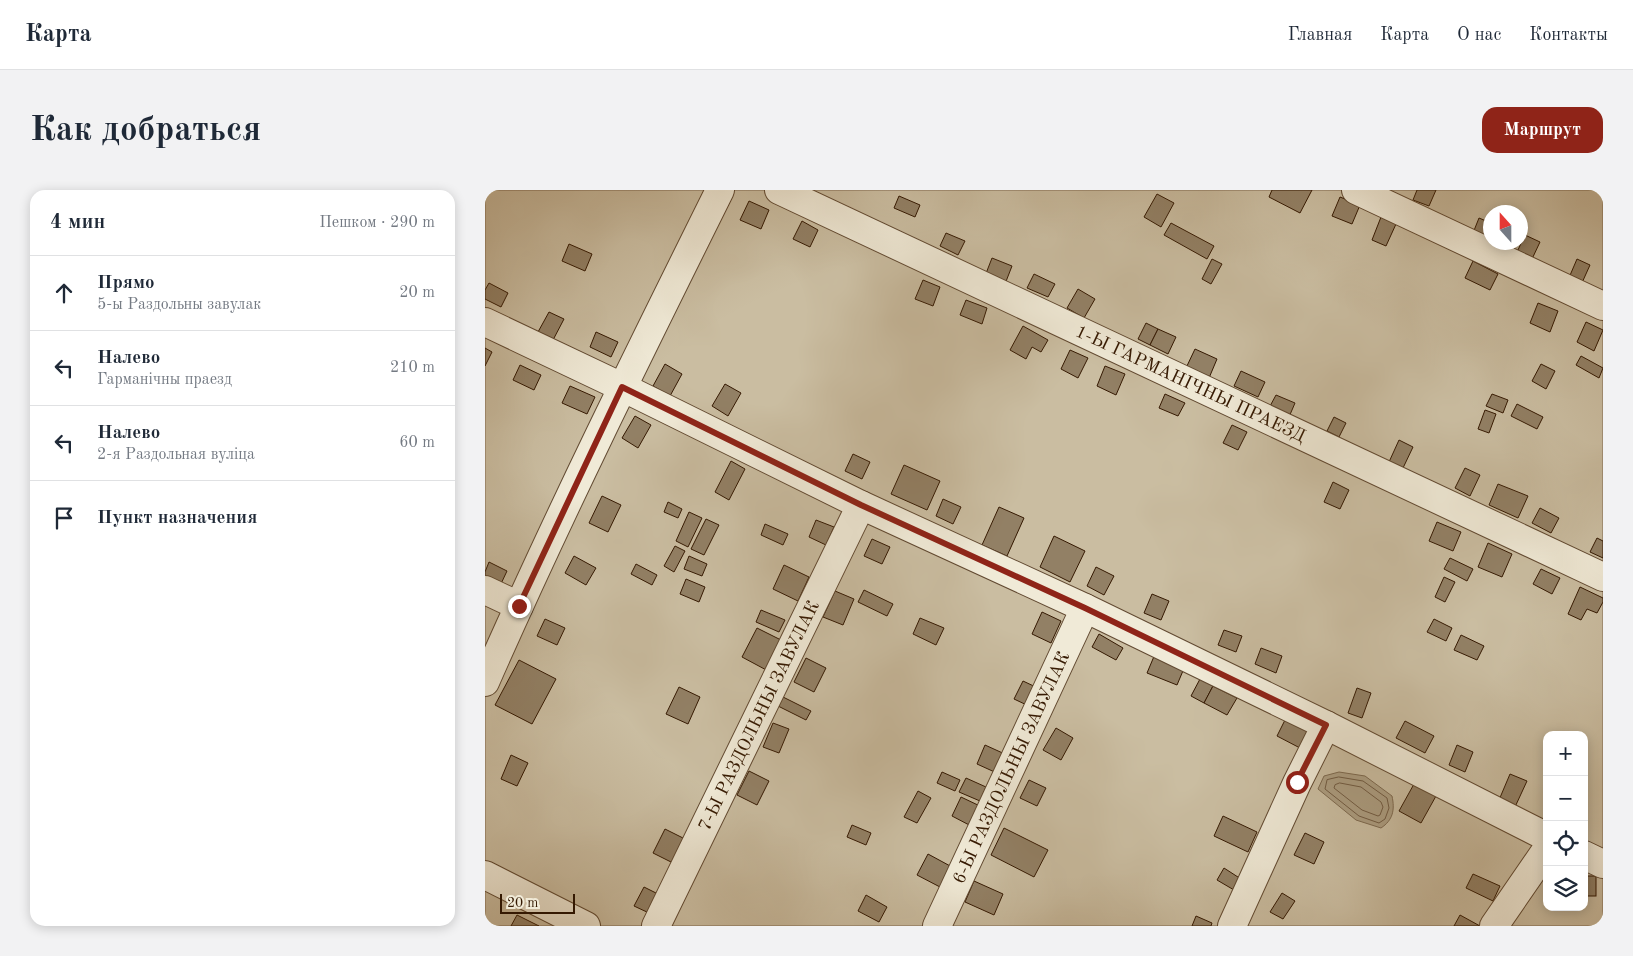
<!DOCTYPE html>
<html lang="ru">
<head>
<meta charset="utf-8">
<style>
	:root { --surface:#fff; --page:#f2f2f3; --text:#1f2937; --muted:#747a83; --line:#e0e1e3; --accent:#8f2418 }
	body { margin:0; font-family:"Old Standard TT",serif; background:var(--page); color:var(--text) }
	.controls { position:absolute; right:15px; bottom:15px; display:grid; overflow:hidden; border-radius:10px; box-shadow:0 2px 12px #0003 }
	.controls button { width:45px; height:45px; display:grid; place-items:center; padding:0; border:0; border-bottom:1px solid var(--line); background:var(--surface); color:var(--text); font:25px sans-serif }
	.compass { position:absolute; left:998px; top:15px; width:45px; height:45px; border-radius:50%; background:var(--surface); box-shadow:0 2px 12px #0003; rotate:339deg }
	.scale { position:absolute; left:15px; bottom:12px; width:75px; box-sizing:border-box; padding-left:5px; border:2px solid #351902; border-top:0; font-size:14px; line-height:18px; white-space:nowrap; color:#351902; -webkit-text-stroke:4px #f0ead7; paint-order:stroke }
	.stop { position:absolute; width:15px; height:15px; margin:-11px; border:4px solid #8f2418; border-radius:50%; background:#fff }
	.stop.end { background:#8f2418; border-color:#fff; box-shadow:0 1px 5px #0008 }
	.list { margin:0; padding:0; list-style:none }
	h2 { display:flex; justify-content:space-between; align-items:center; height:65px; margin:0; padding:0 20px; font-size:21px }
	h2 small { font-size:16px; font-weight:400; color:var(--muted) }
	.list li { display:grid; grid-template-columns:32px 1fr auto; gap:15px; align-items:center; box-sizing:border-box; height:75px; padding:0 20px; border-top:1px solid var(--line) }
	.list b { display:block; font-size:19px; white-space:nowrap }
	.list p { margin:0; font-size:16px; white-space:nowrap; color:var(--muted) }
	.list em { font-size:16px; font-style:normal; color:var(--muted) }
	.icon { flex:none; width:28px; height:28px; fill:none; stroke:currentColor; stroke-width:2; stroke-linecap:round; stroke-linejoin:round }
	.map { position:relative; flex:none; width:1118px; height:736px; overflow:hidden; border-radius:15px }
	header { display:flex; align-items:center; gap:30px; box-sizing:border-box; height:70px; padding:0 25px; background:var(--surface); border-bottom:1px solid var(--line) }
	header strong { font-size:24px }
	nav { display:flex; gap:28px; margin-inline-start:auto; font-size:18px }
	.intro { display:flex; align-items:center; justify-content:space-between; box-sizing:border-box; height:120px; padding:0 30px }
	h1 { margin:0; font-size:35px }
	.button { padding:12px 22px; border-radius:15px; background:var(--accent); color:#fff; font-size:18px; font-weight:700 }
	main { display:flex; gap:30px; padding:0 30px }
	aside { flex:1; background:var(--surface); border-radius:15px; box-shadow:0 2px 12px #0003 }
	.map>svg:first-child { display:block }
	.green { fill:#cabda1; stroke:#806b52; fill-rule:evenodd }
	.water { fill:#ab9c80; stroke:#7c684e }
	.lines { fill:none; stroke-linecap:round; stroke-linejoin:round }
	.shore { stroke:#705a41; stroke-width:1 }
	.building { fill:#928065; stroke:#351902 }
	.minor-casing { stroke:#624a32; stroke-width:30 }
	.minor { stroke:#f0ead7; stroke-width:28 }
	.route { stroke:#8f2418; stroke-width:6 }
	.labels { text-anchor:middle; stroke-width:4.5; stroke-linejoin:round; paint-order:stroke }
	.street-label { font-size:18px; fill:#351902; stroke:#f0ead7 }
</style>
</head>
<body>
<header>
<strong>Карта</strong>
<nav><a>Главная</a><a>Карта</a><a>О нас</a><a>Контакты</a></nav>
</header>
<div class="intro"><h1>Как добраться</h1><a class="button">Маршрут</a></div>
<main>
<aside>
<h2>4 мин<small>Пешком · 290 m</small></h2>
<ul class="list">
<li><svg class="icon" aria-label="ahead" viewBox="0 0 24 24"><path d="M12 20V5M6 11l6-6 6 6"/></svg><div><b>Прямо</b><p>5-ы Раздольны завулак</p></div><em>20 m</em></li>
<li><svg class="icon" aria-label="left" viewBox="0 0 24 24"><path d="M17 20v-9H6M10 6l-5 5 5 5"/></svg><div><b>Налево</b><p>Гарманічны праезд</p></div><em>210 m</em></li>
<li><svg class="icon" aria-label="left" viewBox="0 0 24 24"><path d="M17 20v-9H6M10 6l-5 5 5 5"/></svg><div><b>Налево</b><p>2-я Раздольная вуліца</p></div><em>60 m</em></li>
<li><svg class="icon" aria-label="arrive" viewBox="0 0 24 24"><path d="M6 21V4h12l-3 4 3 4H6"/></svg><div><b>Пункт назначения</b></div></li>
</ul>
</aside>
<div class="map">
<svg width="1118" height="736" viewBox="0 0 1118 736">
	<rect width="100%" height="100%" fill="#e8dfc1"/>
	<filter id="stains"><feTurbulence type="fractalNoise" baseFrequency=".004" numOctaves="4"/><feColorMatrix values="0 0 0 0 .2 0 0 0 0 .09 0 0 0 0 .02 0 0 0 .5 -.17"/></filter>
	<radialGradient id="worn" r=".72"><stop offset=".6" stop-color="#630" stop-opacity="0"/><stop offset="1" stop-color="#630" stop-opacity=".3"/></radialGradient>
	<path class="green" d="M0 0H1118V736H0ZM1006 22H1036V52H1006ZM1062 545H1099V717H1062Z"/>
	<path class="water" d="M854 582 880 586 907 606C910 620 908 630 896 638L871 630 833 599 839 586Z"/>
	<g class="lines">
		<g class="shore">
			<polygon points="854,587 878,591 902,608 904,618 900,629 894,633 874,626 840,599 842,590"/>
			<polygon points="855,593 876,597 896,612 898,617 895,625 893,626 877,620 849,598 850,595"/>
		</g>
	</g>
	<g class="building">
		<polygon points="787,0 827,0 815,23 784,7"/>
		<polygon points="932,0 951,0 944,16 928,10"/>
		<polygon points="672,4 689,13 676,37 659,27"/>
		<polygon points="414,6 435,15 430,27 409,18"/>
		<polygon points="855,7 875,15 867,34 847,26"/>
		<polygon points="264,11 284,20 276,39 255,30"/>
		<polygon points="896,27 911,34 901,56 887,50"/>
		<polygon points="994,28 1006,33 1006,51 988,43"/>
		<polygon points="317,31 333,40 325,57 308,49"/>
		<polygon points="686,33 729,56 722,69 679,45"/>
		<polygon points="461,43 480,51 473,65 455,56"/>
		<polygon points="1040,45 1055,52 1047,69 1032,62"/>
		<polygon points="84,54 107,64 100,81 77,71"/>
		<polygon points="507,68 527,76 520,94 500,86"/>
		<polygon points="727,69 737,74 726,94 717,89"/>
		<polygon points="1092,69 1105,75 1096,95 1083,90"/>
		<polygon points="988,71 1013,84 1005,100 980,88"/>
		<polygon points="549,84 570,94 563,107 542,98"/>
		<polygon points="438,90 455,97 448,116 430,109"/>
		<polygon points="4,93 23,103 16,117 0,109 0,100"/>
		<polygon points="593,99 610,109 599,128 582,118"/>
		<polygon points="481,110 502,118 497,134 475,125"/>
		<polygon points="1053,113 1073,121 1065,142 1045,133"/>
		<polygon points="64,122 79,129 68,150 53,142"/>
		<polygon points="1101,132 1118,140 1109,161 1092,152"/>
		<polygon points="661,133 673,139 665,155 653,149"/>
		<polygon points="538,136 563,150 556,162 547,157 541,169 525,160"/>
		<polygon points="673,139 691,147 683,164 665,155"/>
		<polygon points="111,142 133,152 126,167 105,157"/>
		<polygon points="0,158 7,162 0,176"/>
		<polygon points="710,159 732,169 724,188 701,178"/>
		<polygon points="585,160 603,168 593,188 576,179"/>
		<polygon points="1096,166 1118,178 1114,188 1091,175"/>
		<polygon points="180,174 197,184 185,206 168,196"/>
		<polygon points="1056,174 1070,181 1061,199 1047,191"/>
		<polygon points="35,175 56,185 49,200 28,190"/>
		<polygon points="620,176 640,184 631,205 612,196"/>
		<polygon points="756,181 780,192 773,207 749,196"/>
		<polygon points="240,194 256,203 243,226 227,216"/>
		<polygon points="85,196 110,207 102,224 77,213"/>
		<polygon points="680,204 700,213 693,226 674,218"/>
		<polygon points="1007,204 1023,210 1018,223 1001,216"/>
		<polygon points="791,205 810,213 804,227 784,218"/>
		<polygon points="1032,214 1058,227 1052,239 1026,226"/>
		<polygon points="1000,220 1011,224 1004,243 993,239"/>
		<polygon points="150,226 166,235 153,258 137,248"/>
		<polygon points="849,227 861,233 854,247 842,241"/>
		<polygon points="747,235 762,242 753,260 738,253"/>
		<polygon points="914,250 928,257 918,278 904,272"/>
		<polygon points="368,264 385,272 377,289 360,281"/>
		<polygon points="246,271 260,279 244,310 230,302"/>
		<polygon points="419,275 455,291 442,320 406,304"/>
		<polygon points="980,278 995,285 985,306 970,298"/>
		<polygon points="848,292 864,300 855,319 839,312"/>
		<polygon points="1013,294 1043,306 1033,328 1004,315"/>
		<polygon points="117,306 136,315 123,342 104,333"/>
		<polygon points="458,309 476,317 468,334 451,326"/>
		<polygon points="183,312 197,319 193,328 179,322"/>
		<polygon points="514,317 539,328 522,366 497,355"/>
		<polygon points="1055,318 1074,328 1066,343 1047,333"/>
		<polygon points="204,322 217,328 203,357 191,351"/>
		<polygon points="221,329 234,335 219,365 206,359"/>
		<polygon points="331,330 349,337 341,355 324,347"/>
		<polygon points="952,332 976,342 968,361 944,351"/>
		<polygon points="280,334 303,344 298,355 276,345"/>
		<polygon points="569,346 600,361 585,392 555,377"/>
		<polygon points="1112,348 1118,351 1118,368 1105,362"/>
		<polygon points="387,349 405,357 397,374 379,366"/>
		<polygon points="1003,353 1027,364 1017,387 993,377"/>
		<polygon points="190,356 200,361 189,382 179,376"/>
		<polygon points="89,366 111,378 101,395 80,383"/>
		<polygon points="204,366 222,374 217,386 199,379"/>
		<polygon points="965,368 988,379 982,391 959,379"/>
		<polygon points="4,372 22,381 14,398 0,392 0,382"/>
		<polygon points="151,374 172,385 167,395 146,384"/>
		<polygon points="299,375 324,387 313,411 288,399"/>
		<polygon points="611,377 629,386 619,405 602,396"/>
		<polygon points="1056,379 1075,388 1067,404 1048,394"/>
		<polygon points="959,387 970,392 960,412 950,407"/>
		<polygon points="201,389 220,397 214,412 195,404"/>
		<polygon points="1095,397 1118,408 1118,412 1112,423 1102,419 1096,430 1083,424"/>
		<polygon points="379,400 408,414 402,426 373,412"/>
		<polygon points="350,401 369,409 358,435 338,427"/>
		<polygon points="667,404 684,411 676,430 659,423"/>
		<polygon points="276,420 300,430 294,442 271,432"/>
		<polygon points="557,422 576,431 566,453 547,444"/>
		<polygon points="435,428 459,438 451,455 428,444"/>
		<polygon points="60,429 80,438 72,455 52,446"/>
		<polygon points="949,429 967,438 961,451 942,442"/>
		<polygon points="272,438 300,452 285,482 257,467"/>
		<polygon points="739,440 757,446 751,462 733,455"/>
		<polygon points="614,444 638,458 631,470 607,457"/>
		<polygon points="976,445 999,456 992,470 969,460"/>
		<polygon points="776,458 797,466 791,483 770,474"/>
		<polygon points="670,464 700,476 692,495 662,483"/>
		<polygon points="321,468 341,478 329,502 309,492"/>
		<polygon points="34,470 71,489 47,534 10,515"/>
		<polygon points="715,489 728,496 719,513 706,506"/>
		<polygon points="538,491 555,499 546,517 529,509"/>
		<polygon points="728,496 752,508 742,525 719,513"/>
		<polygon points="194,497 215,507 203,534 181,524"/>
		<polygon points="872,498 886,503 877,528 863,523"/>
		<polygon points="298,507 326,521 321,530 293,516"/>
		<polygon points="801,528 824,541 815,558 792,546"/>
		<polygon points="920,531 949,546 940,563 911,548"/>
		<polygon points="288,533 304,539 294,563 278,557"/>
		<polygon points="571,538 588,548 576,570 558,560"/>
		<polygon points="500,555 522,565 514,584 492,574"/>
		<polygon points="972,555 988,562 980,582 964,575"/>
		<polygon points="26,565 43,573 32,596 16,589"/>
		<polygon points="264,581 284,591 272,615 252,605"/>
		<polygon points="457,582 475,590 470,601 452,593"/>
		<polygon points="1025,584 1042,591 1030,617 1014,610"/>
		<polygon points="481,588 501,597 495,611 474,602"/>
		<polygon points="544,590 561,598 552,616 535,608"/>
		<polygon points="929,594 951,606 936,633 914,621"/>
		<polygon points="433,601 446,608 432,633 419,627"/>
		<polygon points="476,607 497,617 488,637 467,626"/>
		<polygon points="738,626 772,642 763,662 729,646"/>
		<polygon points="367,635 386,643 381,655 362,647"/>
		<polygon points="519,638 563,660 549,687 506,665"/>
		<polygon points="180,639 200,649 188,673 168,663"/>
		<polygon points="820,643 839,652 829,674 809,665"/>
		<polygon points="443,664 467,677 455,697 432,685"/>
		<polygon points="739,678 756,689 749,700 732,690"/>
		<polygon points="988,684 1015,696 1008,711 981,698"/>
		<rect x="1099" y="686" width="12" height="20"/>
		<polygon points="489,691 518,704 509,725 480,712"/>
		<polygon points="159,697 173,704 164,723 149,716"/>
		<polygon points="797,703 810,711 798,729 785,722"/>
		<polygon points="381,705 402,717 394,732 373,721"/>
		<polygon points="32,725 54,736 26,736"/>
		<polygon points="975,725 995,736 969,736"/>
		<polygon points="711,726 727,733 726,736 707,736"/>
	</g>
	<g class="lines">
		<defs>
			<g id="minor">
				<path id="s1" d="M294 0 1118 387"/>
				<polyline points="871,0 1118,116"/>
				<polyline points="0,132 137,197 376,315 600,418 841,535 1062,647"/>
				<polyline points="0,400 34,416"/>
				<path d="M0 492C73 326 154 163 235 0"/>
				<polyline points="1099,665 1118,674"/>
				<polyline points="0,685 101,736"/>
				<path id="s2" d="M171 736 376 315"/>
				<path id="s3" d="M452 736 600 418"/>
				<polyline points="747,736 812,593 841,535"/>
				<polyline points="1009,736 1062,659"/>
			</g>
		</defs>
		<use href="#minor" class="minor-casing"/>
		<use href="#minor" class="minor"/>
	</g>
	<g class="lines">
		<polyline class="route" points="34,416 137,197 376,315 600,418 841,535 812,592"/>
	</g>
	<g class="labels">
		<g class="street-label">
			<text dy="6" stroke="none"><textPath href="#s1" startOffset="455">1-Ы ГАРМАНІЧНЫ ПРАЕЗД</textPath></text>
			<text dy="6" stroke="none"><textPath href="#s2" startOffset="234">7-Ы РАЗДОЛЬНЫ ЗАВУЛАК</textPath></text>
			<text dy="6" stroke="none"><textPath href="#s3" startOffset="175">6-Ы РАЗДОЛЬНЫ ЗАВУЛАК</textPath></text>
		</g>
	</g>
	<rect width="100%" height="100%" filter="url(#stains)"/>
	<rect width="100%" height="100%" fill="url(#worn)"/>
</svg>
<div class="controls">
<button>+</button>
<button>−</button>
<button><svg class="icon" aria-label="locate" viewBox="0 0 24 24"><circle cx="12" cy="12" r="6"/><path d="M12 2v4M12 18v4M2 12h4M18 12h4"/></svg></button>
<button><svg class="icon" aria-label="layers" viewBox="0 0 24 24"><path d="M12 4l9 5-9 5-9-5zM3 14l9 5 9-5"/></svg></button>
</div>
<svg class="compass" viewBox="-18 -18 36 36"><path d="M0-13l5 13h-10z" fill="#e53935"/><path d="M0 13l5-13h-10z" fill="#747a83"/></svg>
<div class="scale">20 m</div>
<div class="stop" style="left:812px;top:592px"></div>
<div class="stop end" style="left:34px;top:416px"></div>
</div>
</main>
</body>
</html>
